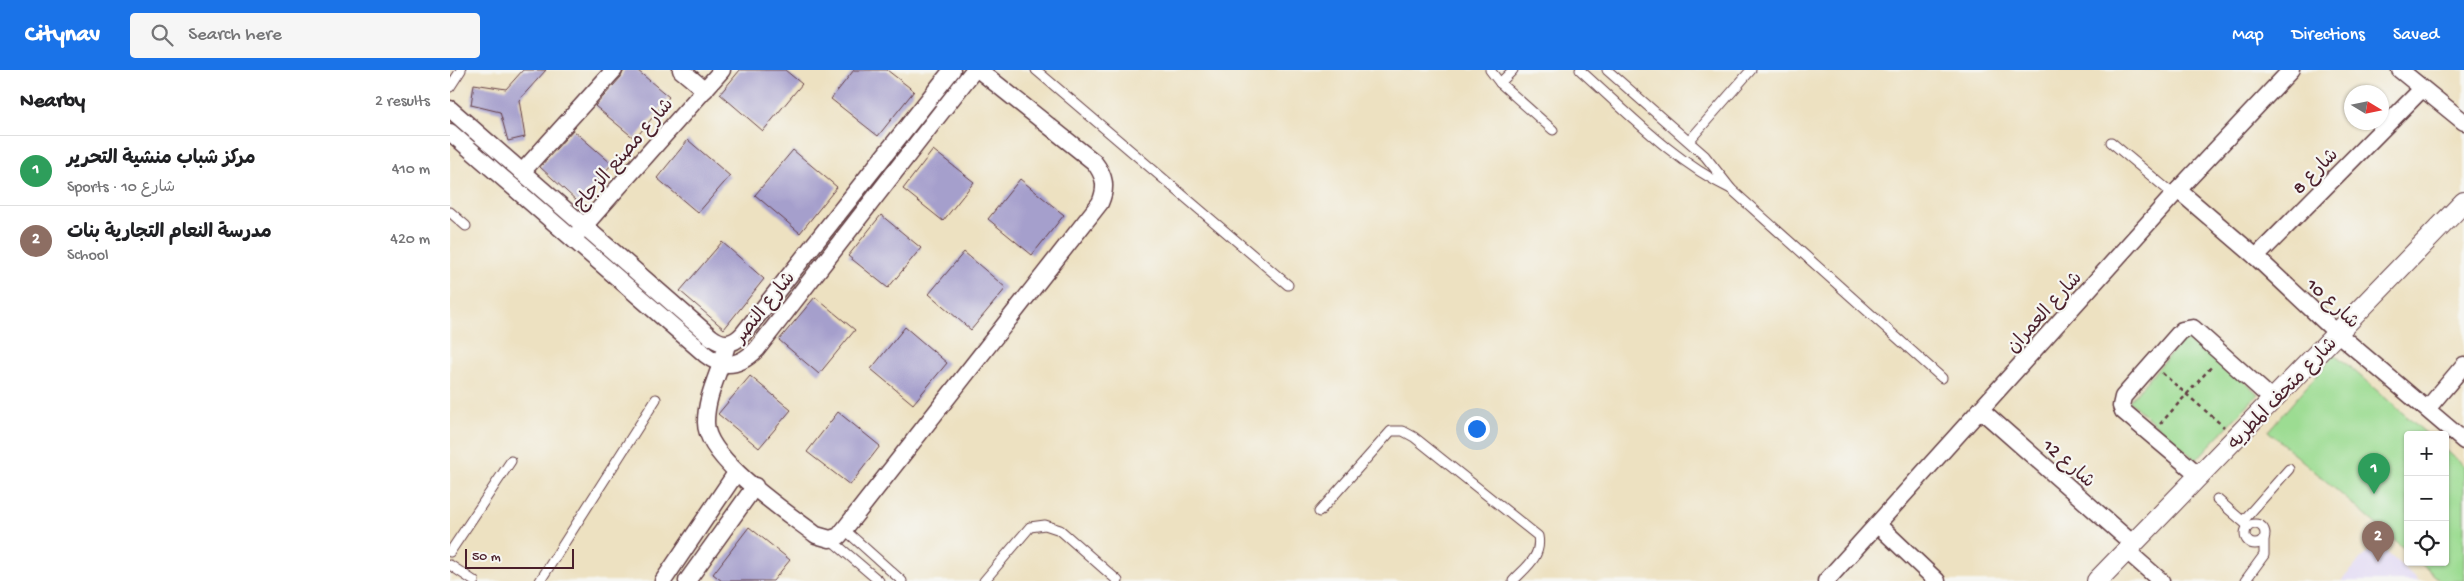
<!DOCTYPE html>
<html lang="en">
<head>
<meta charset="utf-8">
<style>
	:root { --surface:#fff; --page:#f6f6f6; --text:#202124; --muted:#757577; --line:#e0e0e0; --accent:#1a73e8 }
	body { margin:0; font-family:"Gochi Hand","Playpen Sans Arabic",sans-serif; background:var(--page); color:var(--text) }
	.controls { position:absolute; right:15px; bottom:15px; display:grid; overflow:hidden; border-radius:5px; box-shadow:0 1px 4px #0004 }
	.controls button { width:45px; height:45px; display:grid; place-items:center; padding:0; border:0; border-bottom:1px solid var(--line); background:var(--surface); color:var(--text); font:25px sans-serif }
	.compass { position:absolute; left:1894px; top:15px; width:45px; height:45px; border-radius:50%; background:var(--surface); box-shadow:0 1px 4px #0004; rotate:100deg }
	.scale { position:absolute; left:15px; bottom:12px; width:109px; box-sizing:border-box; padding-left:5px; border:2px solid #4a1f2b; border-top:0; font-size:14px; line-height:18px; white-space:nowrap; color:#4a1f2b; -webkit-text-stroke:4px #f6f6f2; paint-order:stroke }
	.you { position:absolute; left:1026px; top:358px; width:18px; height:18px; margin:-12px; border:4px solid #fff; border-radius:50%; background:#1a73e8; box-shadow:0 0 0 8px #1a73e833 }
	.badge { display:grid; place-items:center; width:32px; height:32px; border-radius:50%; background:var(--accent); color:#fff; font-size:16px; font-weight:700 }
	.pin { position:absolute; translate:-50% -41px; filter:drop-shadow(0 1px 2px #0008) }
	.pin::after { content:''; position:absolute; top:26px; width:18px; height:15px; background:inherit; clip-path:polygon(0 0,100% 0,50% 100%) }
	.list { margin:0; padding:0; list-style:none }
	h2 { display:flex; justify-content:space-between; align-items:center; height:65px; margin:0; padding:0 20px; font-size:21px }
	h2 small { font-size:16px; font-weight:400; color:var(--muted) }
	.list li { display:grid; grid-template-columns:32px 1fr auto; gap:15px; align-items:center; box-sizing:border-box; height:70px; padding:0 20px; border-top:1px solid var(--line) }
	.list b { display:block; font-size:19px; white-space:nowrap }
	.list p { margin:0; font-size:16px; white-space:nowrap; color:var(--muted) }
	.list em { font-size:16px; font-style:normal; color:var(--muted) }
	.icon { flex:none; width:28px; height:28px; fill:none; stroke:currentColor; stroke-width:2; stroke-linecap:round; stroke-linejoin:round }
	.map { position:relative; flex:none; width:2014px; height:511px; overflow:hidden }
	header { display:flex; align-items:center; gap:30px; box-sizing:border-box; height:70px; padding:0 25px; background:var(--accent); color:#fff }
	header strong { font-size:24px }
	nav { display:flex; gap:28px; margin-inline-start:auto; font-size:18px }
	.search { width:350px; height:45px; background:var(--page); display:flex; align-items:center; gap:12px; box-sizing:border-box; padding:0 18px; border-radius:5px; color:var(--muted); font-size:19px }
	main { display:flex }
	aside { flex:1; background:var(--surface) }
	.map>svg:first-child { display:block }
	.built { fill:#dfd5f5 }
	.green { fill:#9cdc92; stroke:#737e5e }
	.building { fill:#a59fcc }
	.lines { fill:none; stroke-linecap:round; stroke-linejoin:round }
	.service-casing { stroke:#623c42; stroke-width:11 }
	.minor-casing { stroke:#623c42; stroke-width:19 }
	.tertiary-casing { stroke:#623c42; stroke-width:22 }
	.path { stroke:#623c42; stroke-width:2.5; stroke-dasharray:4 4; stroke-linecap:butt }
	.service { stroke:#fff; stroke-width:9 }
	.minor { stroke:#fff; stroke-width:16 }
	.tertiary { stroke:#fff; stroke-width:20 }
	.labels { text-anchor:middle; stroke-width:4.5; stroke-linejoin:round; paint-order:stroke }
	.street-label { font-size:19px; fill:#4a1f2b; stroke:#f6f6f2 }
</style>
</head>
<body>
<header>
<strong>Citynav</strong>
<div class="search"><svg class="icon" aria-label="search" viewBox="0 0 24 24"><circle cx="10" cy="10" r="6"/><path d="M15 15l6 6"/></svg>Search here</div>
<nav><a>Map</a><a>Directions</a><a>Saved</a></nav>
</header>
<main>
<aside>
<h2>Nearby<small>2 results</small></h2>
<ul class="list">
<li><span class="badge" style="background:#2e9e5b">1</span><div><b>مركز شباب منشية التحرير</b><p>Sports · شارع 10</p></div><em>410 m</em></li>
<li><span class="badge" style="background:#8d6e63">2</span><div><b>مدرسة النعام التجارية بنات</b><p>School</p></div><em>420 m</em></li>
</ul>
</aside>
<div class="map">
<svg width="2014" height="511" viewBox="0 0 2014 511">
	<rect width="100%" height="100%" fill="#f6f6f2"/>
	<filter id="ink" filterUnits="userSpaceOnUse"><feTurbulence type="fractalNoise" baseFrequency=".02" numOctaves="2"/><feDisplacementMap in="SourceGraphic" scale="10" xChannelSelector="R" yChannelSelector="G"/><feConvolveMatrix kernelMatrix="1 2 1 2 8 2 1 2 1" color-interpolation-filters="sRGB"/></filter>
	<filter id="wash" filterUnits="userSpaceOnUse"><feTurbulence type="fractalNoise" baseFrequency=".0096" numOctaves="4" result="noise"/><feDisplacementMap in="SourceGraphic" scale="20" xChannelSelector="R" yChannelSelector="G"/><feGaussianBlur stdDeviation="1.12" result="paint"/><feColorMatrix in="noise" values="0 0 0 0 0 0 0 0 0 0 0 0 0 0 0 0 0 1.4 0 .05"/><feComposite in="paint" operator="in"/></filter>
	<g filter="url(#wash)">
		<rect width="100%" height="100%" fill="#ede1c1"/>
		<polygon class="built" points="1926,473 1969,511 1891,511"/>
		<g class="green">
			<polygon points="1740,262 1808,324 1746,390 1679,331"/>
			<polygon points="1885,284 1978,365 1958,365 1958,482 1818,361"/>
			<polygon points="1995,379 2014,396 2014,511 1991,511 1969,492 1995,492"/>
		</g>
		<g id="blocks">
			<g class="building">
				<polygon points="73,0 96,0 69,30 75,67 58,71 50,42 21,35 24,14 56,19"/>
				<polygon points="174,0 187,0 219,27 185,69 145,36 171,7"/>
				<polygon points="290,0 335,0 352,14 313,61 270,24"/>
				<polygon points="404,0 437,0 464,21 428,66 381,29"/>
				<polygon points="123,60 162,94 128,132 90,97"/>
				<polygon points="238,70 280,106 248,143 207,108"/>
				<polygon points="343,80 387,117 350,163 305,125"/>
				<polygon points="483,80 524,112 493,151 453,119"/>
				<polygon points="570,109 614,145 582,185 538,149"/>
				<polygon points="431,145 471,178 438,218 398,186"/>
				<polygon points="272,172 314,209 274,259 230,221"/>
				<polygon points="514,182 556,218 521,260 479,224"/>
				<polygon points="365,227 405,260 369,304 329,270"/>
				<polygon points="455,257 497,293 463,334 421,299"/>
				<polygon points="300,306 341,340 309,378 268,344"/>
				<polygon points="388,342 430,376 400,415 357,382"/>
				<polygon points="299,457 340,490 323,511 272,511 263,504"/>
			</g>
		</g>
	</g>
	<g filter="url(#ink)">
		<use href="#blocks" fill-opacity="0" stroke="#623c42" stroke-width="1"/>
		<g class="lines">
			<defs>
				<g id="service">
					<polyline points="586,0 838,215"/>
					<polyline points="1040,0 1050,13 1103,60"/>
					<path d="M1130 0C1177 42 1223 91 1281 119"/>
					<polyline points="1157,0 1255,86 1281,119 1492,308"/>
					<polyline points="1050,13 1063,0"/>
					<polyline points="0,17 11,0"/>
					<polyline points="1239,71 1301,0"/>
					<polyline points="1661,72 1724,125"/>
					<polyline points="0,142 16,156"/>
					<polyline points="1767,429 1797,455"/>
					<path d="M869 442 941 361H953L964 367 1088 466C1092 487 1076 497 1063 511"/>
					<polyline points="1793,451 1839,399"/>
					<circle cx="1805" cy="464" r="10"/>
					<polyline points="395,460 452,511"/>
					<polyline points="380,469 429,511"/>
					<polyline points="0,482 61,391"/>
					<polyline points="0,495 24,511"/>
					<polyline points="90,511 206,329"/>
					<polyline points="534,511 580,457 595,455 610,460 668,511"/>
					<polyline points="1795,511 1814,485 1814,469"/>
				</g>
				<g id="minor">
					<polyline points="231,0 255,20"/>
					<polyline points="1950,0 2014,52"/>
					<path d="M0 39 261 267C273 276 283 275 293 264L502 0"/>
					<path d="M0 62 256 285C275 300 291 295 307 279L524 0"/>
					<polyline points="72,102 164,0"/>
					<polyline points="1728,120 1806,187 1887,263 2014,371"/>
					<polyline points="127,164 272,0"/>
					<polyline points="1806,187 1972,19"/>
					<path d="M277 274C271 301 256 324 256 352 255 389 338 443 366 465L380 469 389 466 650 133C657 117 655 106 644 92L529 0"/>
					<polyline points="1977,339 2014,295"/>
					<polyline points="1531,340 1683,474"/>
					<polyline points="1750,406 1673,341 1671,336 1673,327 1732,260 1743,258 1823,330"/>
					<polyline points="1428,455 1487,511"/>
					<polyline points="1677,481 1711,511"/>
					<polyline points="213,511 286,403"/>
					<polyline points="237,511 305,416"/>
					<polyline points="1376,511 1728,120 1841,0"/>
				</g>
				<polyline id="tertiary" points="1647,511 2014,132"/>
			</defs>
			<use href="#service" class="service-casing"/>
			<use href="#minor" class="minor-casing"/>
			<use href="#tertiary" class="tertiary-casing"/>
			<g class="path">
				<polyline points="1712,303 1774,357"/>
				<polyline points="1710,354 1763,295"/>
			</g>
			<use href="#service" class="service"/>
			<use href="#minor" class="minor"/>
			<use href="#tertiary" class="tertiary"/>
		</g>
	</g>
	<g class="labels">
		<g class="street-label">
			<text transform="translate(172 83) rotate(-49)" y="7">شارع مصنع الزجاج</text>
			<text transform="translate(1864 100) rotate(-45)" y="7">شارع 8</text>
			<text transform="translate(1884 232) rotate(43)" y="7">شارع 10</text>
			<text transform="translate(313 236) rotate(-51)" y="7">شارع النصر</text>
			<text transform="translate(1593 241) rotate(-48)" y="7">شارع العمران</text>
			<text transform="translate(1831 322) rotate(-46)" y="7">شارع متحف المطريه</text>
			<text transform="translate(1620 392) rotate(42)" y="7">شارع 12</text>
		</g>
	</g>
</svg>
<div class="controls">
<button>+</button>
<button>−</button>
<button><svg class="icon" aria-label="locate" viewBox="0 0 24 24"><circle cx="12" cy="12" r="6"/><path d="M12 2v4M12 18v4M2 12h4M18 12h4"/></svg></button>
</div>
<svg class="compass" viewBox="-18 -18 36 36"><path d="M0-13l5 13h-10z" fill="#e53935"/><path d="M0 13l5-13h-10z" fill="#757577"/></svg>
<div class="scale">50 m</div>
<div class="you"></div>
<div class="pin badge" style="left:1924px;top:424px;background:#2e9e5b">1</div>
<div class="pin badge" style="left:1928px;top:492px;background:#8d6e63">2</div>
</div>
</main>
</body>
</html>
